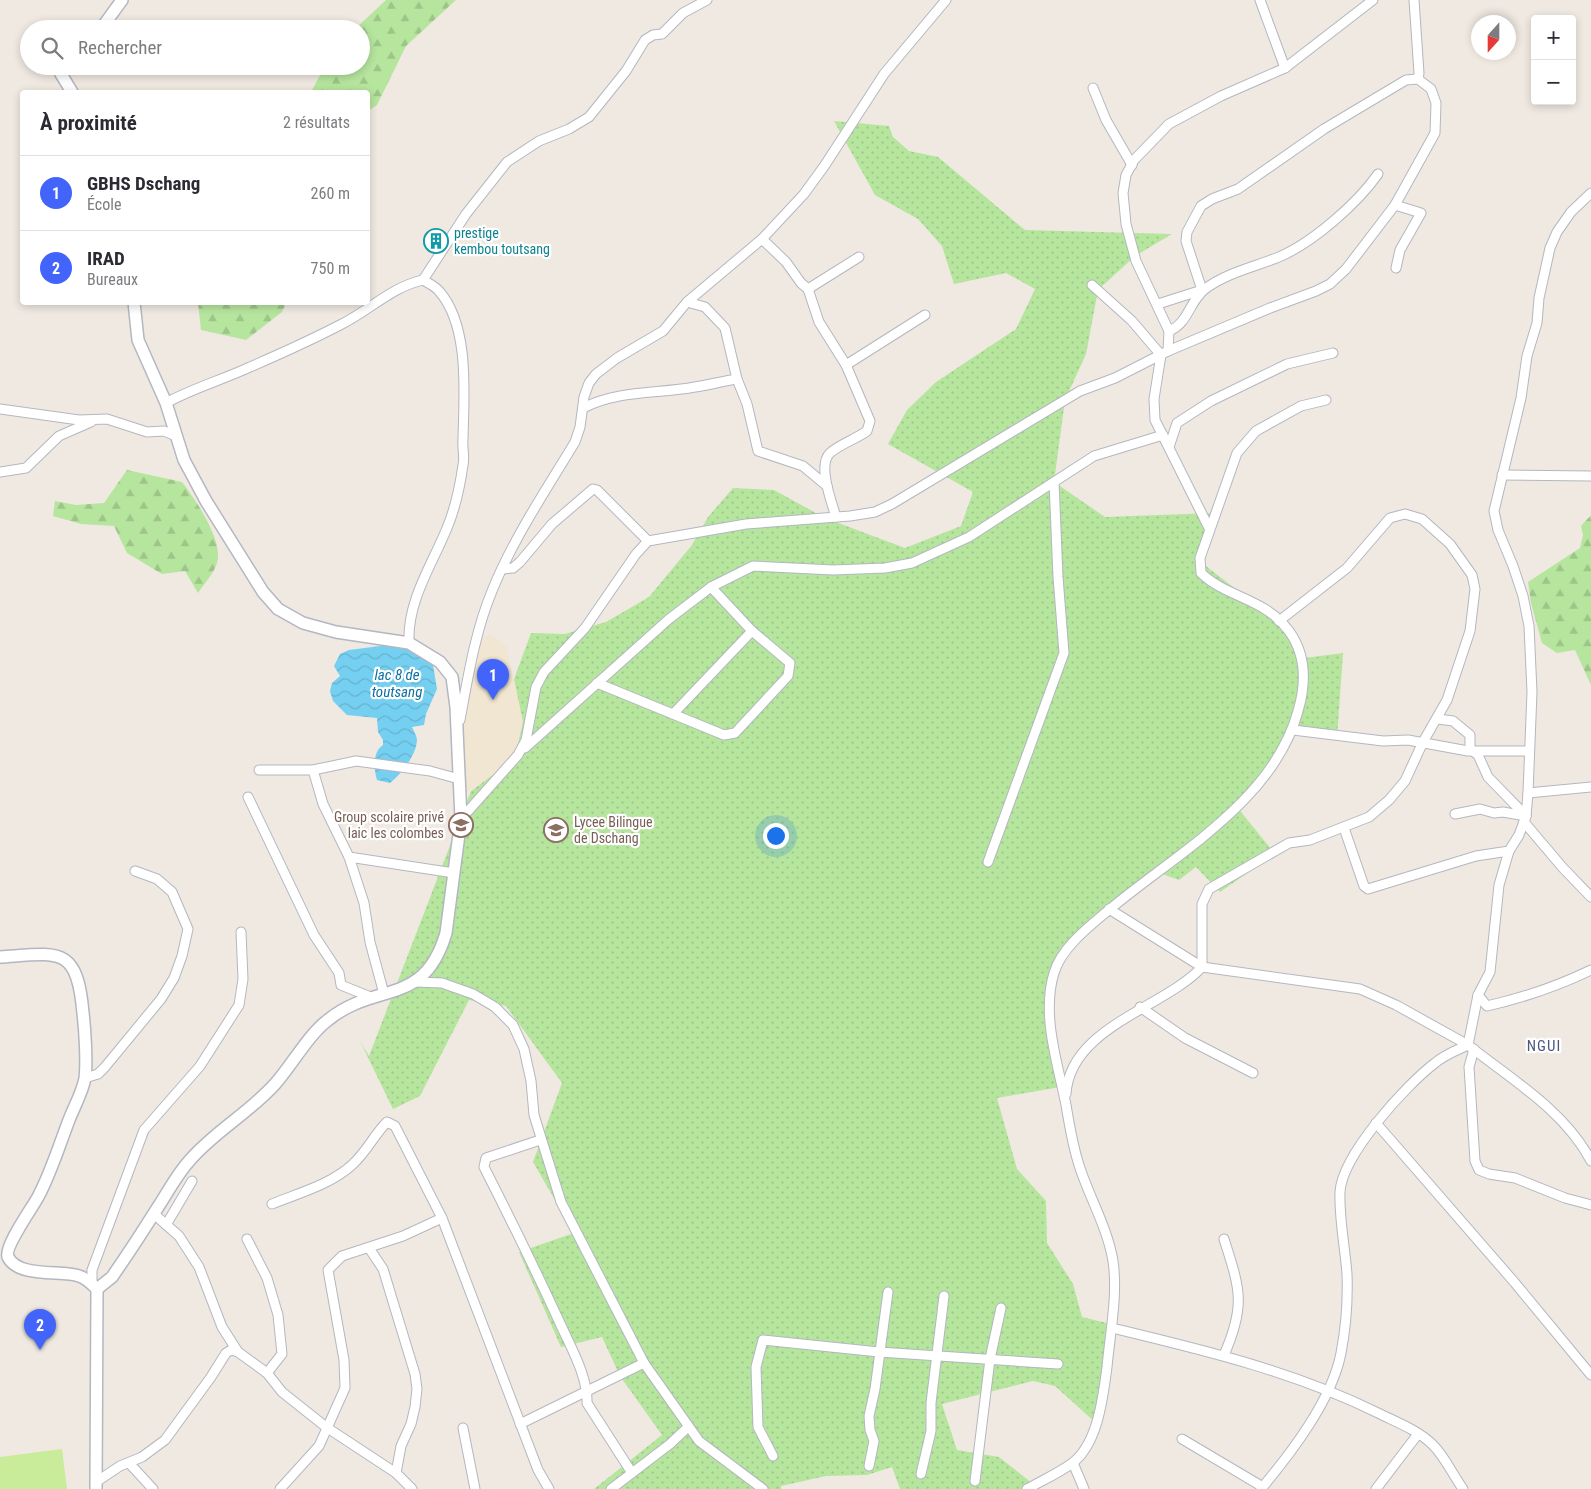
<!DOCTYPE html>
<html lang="fr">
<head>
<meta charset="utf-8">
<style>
	:root { --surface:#fff; --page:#f2f2f3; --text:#2b2b33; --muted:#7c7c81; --line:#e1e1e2; --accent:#4264fb }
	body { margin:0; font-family:"Roboto Condensed",sans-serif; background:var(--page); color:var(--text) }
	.controls { position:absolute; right:15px; top:15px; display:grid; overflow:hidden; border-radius:5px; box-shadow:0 2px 8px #0003 }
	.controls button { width:45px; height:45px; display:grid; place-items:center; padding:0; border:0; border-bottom:1px solid var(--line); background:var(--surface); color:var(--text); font:25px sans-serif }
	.compass { position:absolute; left:1471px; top:15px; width:45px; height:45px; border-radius:50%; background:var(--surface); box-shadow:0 2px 8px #0003; rotate:201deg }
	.you { position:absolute; left:775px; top:835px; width:18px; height:18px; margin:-12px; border:4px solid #fff; border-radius:50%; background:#1a73e8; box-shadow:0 0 0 8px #1a73e833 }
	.badge { display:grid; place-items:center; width:32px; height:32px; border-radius:50%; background:var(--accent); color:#fff; font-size:16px; font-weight:700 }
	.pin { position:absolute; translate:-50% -41px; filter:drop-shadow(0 1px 2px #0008) }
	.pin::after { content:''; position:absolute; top:26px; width:18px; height:15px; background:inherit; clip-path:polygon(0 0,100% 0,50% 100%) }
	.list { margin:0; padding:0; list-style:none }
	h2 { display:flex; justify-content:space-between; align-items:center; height:65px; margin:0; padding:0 20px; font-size:21px }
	h2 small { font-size:16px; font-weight:400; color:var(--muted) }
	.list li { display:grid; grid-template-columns:32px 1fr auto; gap:15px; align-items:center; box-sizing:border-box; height:75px; padding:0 20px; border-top:1px solid var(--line) }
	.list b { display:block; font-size:19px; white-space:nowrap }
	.list p { margin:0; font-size:16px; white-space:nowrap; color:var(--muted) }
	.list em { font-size:16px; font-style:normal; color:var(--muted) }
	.icon { flex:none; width:28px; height:28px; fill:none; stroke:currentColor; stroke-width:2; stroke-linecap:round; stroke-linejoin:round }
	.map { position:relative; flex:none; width:1591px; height:1489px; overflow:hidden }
	.search { position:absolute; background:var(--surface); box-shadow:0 2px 8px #0003; left:20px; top:20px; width:350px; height:55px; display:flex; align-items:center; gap:12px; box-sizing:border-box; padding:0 18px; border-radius:28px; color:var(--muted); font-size:19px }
	.panel { position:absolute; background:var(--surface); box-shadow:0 2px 8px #0003; left:20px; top:90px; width:350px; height:215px; border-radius:5px }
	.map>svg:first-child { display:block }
	.education { fill:#f0e6d1 }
	.grass { fill:url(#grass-dots) }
	.forest { fill:url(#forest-firs) }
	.pitch { fill:#c9ec9a }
	.water { fill:url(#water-waves) }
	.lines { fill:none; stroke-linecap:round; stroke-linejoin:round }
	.minor-casing { stroke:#b4b7c1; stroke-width:11 }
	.tertiary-casing { stroke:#b4b7c1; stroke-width:14 }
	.minor { stroke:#fff; stroke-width:9 }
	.tertiary { stroke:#fff; stroke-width:11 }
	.labels { text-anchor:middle; stroke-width:4.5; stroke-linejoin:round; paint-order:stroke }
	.culture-label { font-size:14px; fill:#0d838f; stroke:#fff; text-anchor:start }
	.education-label { font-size:14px; fill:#785e54; stroke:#fff; text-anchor:end }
	.water-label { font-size:15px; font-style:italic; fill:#0d6fa3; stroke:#fff }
	.neighbourhood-label { font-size:15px; letter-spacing:1px; fill:#4d5680; stroke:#fff }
</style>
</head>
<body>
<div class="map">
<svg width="1591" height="1489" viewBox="0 0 1591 1489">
	<defs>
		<pattern id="grass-dots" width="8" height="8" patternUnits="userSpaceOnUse" patternTransform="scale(1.25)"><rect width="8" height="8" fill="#b6e59e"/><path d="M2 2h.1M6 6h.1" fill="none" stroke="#9dc588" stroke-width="1.8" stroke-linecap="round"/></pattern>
		<pattern id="forest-firs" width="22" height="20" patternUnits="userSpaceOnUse" patternTransform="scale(1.25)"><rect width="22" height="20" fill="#b6e59e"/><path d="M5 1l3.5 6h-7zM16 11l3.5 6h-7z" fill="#9dc588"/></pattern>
		<pattern id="water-waves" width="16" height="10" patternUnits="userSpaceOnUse" patternTransform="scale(1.25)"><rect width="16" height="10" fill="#75cff0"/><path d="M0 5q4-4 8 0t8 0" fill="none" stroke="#66b2ce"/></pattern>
	</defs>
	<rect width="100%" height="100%" fill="#efe9e1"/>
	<polygon class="education" points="491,635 506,646 523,722 515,752 498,771 465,793 458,739 481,638"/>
	<polygon class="grass" points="834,121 889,126 893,137 909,151 938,157 1025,230 1172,234 1135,256 1098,290 1086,354 1065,400 1054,482 1105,517 1215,513 1202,563 1237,590 1284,616 1302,646 1305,658 1343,653 1337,738 1295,728 1237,807 1275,854 1220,892 1196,867 1179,880 1154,871 1115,903 1060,960 1049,993 1060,1087 997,1098 1017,1169 1046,1201 1047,1243 1073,1284 1082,1317 1111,1324 1096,1423 1055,1386 1033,1381 942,1404 957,1450 999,1457 1032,1483 1022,1489 900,1489 892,1467 867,1475 826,1476 781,1486 781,1489 594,1489 662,1435 620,1376 602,1337 561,1347 519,1252 574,1233 533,1162 562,1083 506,1006 469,1000 420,1096 393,1109 360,1041 369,1056 471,791 498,771 516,752 523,722 514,679 531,633 565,634 606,622 649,597 692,545 708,517 733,488 774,490 825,518 905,548 961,526 973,492 888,444 907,410 936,382 1016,329 1035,289 1006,273 954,284 942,246 918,219 875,195"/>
	<g class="forest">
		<polygon points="386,0 456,0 406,46 377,105 368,111 368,92 311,92 325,66 361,66 361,29 355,29"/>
		<polygon points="198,303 198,302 286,303 282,312 246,340 201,330"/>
		<path d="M127 470 182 482C195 499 224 541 217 563 214 573 204 584 198 593L185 571 162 574 127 553 114 526 81 524 53 516 55 501 76 505 104 503Z"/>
		<polygon points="1591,515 1591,685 1575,650 1557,653 1542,643 1531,603 1528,582 1580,548 1583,535 1581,526"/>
	</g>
	<polygon class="pitch" points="62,1449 67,1489 0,1489 0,1457"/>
	<path class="water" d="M396 644 425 653 433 665 437 689 426 714 424 725 412 727C414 731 416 735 417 739 417 755 401 774 390 783L377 780C374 770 372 752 383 745V740L378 732 377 718 347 715 333 701 330 691 332 683 340 676 334 666 340 654 349 650Z"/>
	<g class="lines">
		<defs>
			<g id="minor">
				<polyline points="1414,0 1419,73 1418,79"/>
				<polyline points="1285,68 1373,0"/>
				<polyline points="1093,88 1106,120 1132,165"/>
				<path d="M1591 193 1571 212 1557 232 1550 248 1539 298 1537 323 1527 356 1521 398 1494 511 1498 530 1513 566 1523 596 1529 626 1532 692 1528 793 1526 816 1519 835 1509 851 1499 885 1490 972 1478 995 1468 1045C1511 1079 1565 1111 1591 1161"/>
				<polyline points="1395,205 1421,213 1400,250 1396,268"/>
				<polyline points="762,239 786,262 801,283 808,289 859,257"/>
				<polyline points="1092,285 1132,321 1161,355 1154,399 1155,420 1209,528"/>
				<path d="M808 289 819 322 846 365 870 421 867 431C856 439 840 444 830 453 817 465 832 503 836 517"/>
				<polyline points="687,302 705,307 725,328 737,379 747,404 758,451 803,466 827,486"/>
				<polyline points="1158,304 1202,290 1186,241 1187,232 1201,206 1212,199 1238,189 1324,129 1406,80 1418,79 1431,89 1436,103 1435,133 1395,205 1346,269 1330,284 1316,291 1270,308 1168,351"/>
				<path d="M1169 331C1189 323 1189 301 1205 289 1226 273 1254 267 1279 257 1312 243 1357 204 1378 174"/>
				<polyline points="846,365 925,315"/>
				<path d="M166 403C193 388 222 380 250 367 280 354 311 340 340 325 369 311 391 287 423 280"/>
				<path d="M583 408C618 390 657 394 695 387 709 385 723 381 737 379"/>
				<polyline points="0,409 79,420 107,419 147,432 164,431 176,436"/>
				<polyline points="1169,447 1177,423 1211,401 1287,364 1333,353"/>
				<polyline points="0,472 26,468 59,436 91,422"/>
				<polyline points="1502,475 1591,476"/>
				<polyline points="503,569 513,568 520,562 552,524 593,489 597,490 648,541"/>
				<path d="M409 643C407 601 432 565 447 528 455 509 460 486 463 465 465 457 462 447 463 439 464 395 470 326 439 291 435 286 428 283 423 280L466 214 507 162 539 141 569 129 589 117 626 71 645 40 653 35 662 34 683 13 707 0"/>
				<polyline points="597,683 724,735 735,733 788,676 790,663 752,631 711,587"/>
				<polyline points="673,714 752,631"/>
				<polyline points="1438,719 1453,721 1470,735 1470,749 1478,755 1488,777 1526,816 1503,812 1494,813 1480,809 1455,814"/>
				<path d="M460 720C468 677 475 632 492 591 513 539 546 490 575 442L580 427 584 397 589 383 596 374 617 358 663 331 687 302 762 239 804 194 825 165 884 74 946 0"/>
				<polyline points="1293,730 1383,741 1408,740 1468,751 1529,751"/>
				<polyline points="525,748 669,619 711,587 753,566 833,570 885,568 912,563 969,537 1094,456 1163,435"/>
				<polyline points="259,770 313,770 356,761 430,771 459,779"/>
				<polyline points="313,770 323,804 349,857 364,903 370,942 384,994"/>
				<polyline points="1528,793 1591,787"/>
				<polyline points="248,797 314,935 339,973 341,985 373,998"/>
				<polyline points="1526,816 1524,822 1563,868 1591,897"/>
				<polyline points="461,819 518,755 526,740 536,687 544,672 585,628 636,554 648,541 746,524 850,516 875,512 892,504 1080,391 1115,378 1168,351 1169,331 1136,261 1126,224 1123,193 1126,175 1134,160 1169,124 1221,96 1285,68 1260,0"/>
				<polyline points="1344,828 1364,886 1368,889 1476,856 1509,851"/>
				<polyline points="349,857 454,873"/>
				<polyline points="988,862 1064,653 1058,577 1054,482"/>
				<polyline points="1109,909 1202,967 1360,989 1396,1005 1468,1045"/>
				<polyline points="416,982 442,983 473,994 495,1007 513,1025 524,1049 531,1081 534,1115 561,1202 644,1363 699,1441 763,1489"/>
				<path d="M1478 995 1487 1006C1522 998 1558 986 1591 970"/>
				<polyline points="1140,1007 1185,1038 1253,1073"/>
				<polyline points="1474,1049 1469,1067 1475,1161 1479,1170 1489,1174 1515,1178 1565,1198 1591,1205"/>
				<polyline points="85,1078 98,1074 105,1067 161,999 174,978 182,956 188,929 172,892 157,879 135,871"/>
				<path d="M1066 1094C1070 1027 1164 1008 1202 967V904L1209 889 1289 843 1310 840 1369 817 1389 800 1405 781 1423 742 1447 700 1470 631 1475 589 1472 575 1450 544 1422 519 1405 514 1390 518 1347 568 1279 621"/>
				<polyline points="1376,1123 1515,1283 1591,1375"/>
				<path d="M540 1140 486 1158 484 1167C510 1218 535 1269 559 1321 570 1346 588 1376 587 1403L632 1473"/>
				<path d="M272 1204C299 1193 332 1184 353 1164 367 1151 374 1135 387 1122L395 1126 442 1218 538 1470 549 1489"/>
				<polyline points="154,1214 179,1236 199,1267 222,1327 238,1352 267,1373 282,1392 326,1427 396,1473 412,1489"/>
				<polyline points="166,1225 192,1181"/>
				<polyline points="247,1239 267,1278 278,1315 282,1354 267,1373"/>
				<path d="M1224 1239C1240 1289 1246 1305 1224 1355"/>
				<polyline points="369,1248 383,1269 415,1374 417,1389 415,1407 411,1424 401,1446 396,1473"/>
				<polyline points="92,1284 92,1270 144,1130 200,1066 239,1005 243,979 241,932"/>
				<path d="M1112 1328C1203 1350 1293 1371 1378 1413 1396 1422 1418 1430 1433 1445 1445 1457 1453 1475 1463 1489"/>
				<polyline points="520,1424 644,1363"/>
				<polyline points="463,1428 475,1489"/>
				<polyline points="1182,1439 1263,1487"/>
				<polyline points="773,1456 758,1427 756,1367 763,1340 879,1352 1058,1364"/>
				<polyline points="129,1463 153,1489"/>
				<polyline points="1073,1463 1084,1489"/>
				<polyline points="869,1466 874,1441 870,1430 869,1416 875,1389 888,1292"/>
				<polyline points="921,1474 931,1431 931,1403 944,1296"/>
				<polyline points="975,1481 990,1359 1001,1308"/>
				<polyline points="96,1482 120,1466 142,1457 165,1440 211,1377 226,1353 231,1350 238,1352"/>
				<polyline points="280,1489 319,1446 345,1388 344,1360 328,1270 342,1256 403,1236 442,1218"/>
				<polyline points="611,1489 670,1444 688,1427"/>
				<path d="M1027 1489C1041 1481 1057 1474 1071 1464 1098 1445 1103 1397 1107 1367 1110 1333 1118 1295 1113 1261 1108 1230 1091 1200 1081 1171 1073 1149 1070 1128 1066 1105 1058 1064 1041 1015 1054 973 1061 949 1086 929 1104 914 1173 855 1273 803 1298 711 1306 684 1307 656 1289 631 1265 598 1227 598 1201 573L1200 558 1237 453 1256 431 1301 406 1326 400"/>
				<path d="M1261 1489C1291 1453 1332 1400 1341 1353 1346 1327 1348 1301 1347 1274 1345 1247 1339 1219 1340 1192 1342 1155 1406 1085 1435 1063 1444 1055 1457 1050 1468 1045"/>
				<polyline points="1376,1489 1418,1434"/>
			</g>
			<g id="tertiary">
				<polyline points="101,29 122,0"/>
				<polyline points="61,66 61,74 72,92"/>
				<path d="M0 957C59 953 77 945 83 1013 85 1030 87 1062 85 1078 83 1091 74 1107 69 1120 59 1146 51 1173 38 1197 32 1208 4 1247 8 1257 18 1278 62 1270 79 1276 86 1278 93 1285 97 1289L96 1489"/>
				<path d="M97 1289 112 1277C128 1254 143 1231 158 1207 168 1192 177 1174 190 1160 215 1131 249 1113 275 1084 292 1065 308 1035 328 1020 376 981 424 1008 446 933L461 819 456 707 452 677 440 662 409 643 336 632 303 623 278 609 263 592 206 501 184 460 166 403 138 340 134 302"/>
			</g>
		</defs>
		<use href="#minor" class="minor-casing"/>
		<use href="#tertiary" class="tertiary-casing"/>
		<use href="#minor" class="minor"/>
		<use href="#tertiary" class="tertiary"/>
	</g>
	<defs>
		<symbol id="building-ring" viewBox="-11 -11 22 22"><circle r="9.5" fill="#fff" stroke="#0f9aa8" stroke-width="1.5"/><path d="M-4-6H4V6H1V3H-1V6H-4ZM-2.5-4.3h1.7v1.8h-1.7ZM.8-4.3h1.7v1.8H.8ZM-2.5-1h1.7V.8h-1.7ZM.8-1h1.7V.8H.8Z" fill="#0f9aa8"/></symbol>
		<symbol id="school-ring" viewBox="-11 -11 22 22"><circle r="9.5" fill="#fff" stroke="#8d6e63" stroke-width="1.5"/><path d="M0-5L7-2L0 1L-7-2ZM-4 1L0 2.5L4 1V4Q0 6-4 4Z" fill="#8d6e63"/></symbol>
	</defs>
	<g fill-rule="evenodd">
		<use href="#building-ring" x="422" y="227" width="28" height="28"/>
		<use href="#school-ring" x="447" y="811" width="28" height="28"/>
		<use href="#school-ring" x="542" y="816" width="28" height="28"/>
	</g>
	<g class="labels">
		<g class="culture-label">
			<text x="454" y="238">prestige<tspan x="454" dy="16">kembou toutsang</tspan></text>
		</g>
		<g class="education-label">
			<text x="444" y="822">Group scolaire privé<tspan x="444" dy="16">laic les colombes</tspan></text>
			<text x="574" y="827" text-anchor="start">Lycee Bilingue<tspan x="574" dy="16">de Dschang</tspan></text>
		</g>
		<g class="water-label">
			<text x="397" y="680">lac 8 de<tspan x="397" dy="17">toutsang</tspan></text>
		</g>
		<g class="neighbourhood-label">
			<text x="1544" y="1051">NGUI</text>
		</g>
	</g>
</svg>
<div class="controls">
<button>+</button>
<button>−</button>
</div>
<svg class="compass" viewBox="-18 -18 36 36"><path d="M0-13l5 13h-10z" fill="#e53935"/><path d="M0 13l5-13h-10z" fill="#7c7c81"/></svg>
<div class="you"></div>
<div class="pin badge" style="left:493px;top:700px">1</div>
<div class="pin badge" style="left:40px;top:1350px">2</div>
<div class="search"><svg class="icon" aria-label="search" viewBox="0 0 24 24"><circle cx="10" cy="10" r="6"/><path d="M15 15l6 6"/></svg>Rechercher</div>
<section class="panel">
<h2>À proximité<small>2 résultats</small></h2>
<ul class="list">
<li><span class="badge">1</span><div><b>GBHS Dschang</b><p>École</p></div><em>260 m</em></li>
<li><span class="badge">2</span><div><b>IRAD</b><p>Bureaux</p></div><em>750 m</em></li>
</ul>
</section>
</div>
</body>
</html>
